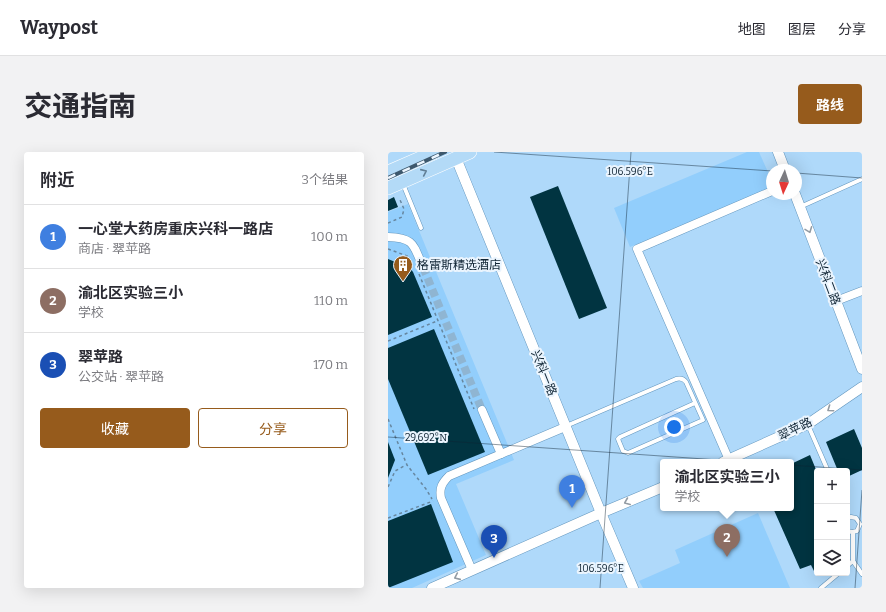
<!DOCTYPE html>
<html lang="zh">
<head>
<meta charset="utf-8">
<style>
	:root { --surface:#fff; --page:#f2f2f3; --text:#2b2b33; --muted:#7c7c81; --line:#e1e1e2; --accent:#965b1c }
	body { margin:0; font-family:Bitter,"Noto Sans SC",serif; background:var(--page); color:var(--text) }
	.controls { position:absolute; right:12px; bottom:12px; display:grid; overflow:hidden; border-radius:4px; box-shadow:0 4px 16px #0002 }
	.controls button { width:36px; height:36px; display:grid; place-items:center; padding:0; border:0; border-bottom:1px solid var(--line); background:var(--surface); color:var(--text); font:20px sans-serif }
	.compass { position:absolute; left:378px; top:12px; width:36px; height:36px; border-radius:50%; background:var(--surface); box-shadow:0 4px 16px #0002; rotate:184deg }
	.you { position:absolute; left:286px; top:275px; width:14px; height:14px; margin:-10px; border:3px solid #fff; border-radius:50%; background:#1a73e8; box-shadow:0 0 0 6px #1a73e833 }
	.badge { display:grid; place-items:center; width:26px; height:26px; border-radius:50%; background:var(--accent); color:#fff; font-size:13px; font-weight:700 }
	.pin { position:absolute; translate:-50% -33px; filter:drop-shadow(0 1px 2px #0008) }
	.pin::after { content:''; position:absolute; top:21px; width:14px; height:12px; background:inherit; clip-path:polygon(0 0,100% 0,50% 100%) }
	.popup { position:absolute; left:272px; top:307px; width:134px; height:52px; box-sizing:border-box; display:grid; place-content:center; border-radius:4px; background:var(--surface); filter:drop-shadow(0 1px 3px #0005); font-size:13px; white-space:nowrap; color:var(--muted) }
	.popup b { font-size:15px; color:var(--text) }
	.popup::after { content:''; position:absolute; left:50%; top:100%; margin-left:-8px; border:8px solid transparent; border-top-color:var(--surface) }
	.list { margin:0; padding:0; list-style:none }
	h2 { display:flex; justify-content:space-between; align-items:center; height:52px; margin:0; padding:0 16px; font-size:17px }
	h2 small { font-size:13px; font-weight:400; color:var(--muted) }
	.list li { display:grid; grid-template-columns:26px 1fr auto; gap:12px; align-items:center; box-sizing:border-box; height:64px; padding:0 16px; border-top:1px solid var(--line) }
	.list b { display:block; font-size:15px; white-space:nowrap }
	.list p { margin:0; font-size:13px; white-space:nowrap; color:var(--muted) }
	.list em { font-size:13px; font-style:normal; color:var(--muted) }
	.actions { display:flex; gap:8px; padding:12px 16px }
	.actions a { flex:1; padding:9px 0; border:1px solid var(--accent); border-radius:4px; text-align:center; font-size:14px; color:var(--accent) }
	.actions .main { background:var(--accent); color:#fff }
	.icon { flex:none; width:22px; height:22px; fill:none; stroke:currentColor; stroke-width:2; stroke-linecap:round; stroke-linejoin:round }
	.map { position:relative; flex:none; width:474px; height:436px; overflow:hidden; border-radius:4px }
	header { display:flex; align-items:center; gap:24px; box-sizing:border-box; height:56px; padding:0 20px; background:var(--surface); border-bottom:1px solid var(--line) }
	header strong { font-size:19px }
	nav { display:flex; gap:22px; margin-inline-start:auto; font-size:14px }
	.intro { display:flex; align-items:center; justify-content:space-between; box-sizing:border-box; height:96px; padding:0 24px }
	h1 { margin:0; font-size:28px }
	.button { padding:10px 18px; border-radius:4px; background:var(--accent); color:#fff; font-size:14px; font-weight:700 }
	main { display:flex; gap:24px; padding:0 24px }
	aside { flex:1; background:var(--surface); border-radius:4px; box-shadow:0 4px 16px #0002 }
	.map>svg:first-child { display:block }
	.built { fill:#92cefc }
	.building { fill:#013441 }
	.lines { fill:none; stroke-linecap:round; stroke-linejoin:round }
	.minor-tunnel { stroke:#8fb5d2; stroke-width:8; stroke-dasharray:8 4; stroke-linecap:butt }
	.service-casing { stroke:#6497be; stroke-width:5 }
	.minor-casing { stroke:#6497be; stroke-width:9 }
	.tertiary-casing { stroke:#6497be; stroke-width:11 }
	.primary-casing { stroke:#fff; stroke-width:14 }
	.path { stroke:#66869f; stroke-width:1.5; stroke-dasharray:3 3; stroke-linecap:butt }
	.service { stroke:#fff; stroke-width:4 }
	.minor { stroke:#fff; stroke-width:8 }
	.tertiary { stroke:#fff; stroke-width:10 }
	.primary { stroke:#b3daf7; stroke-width:13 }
	.rail-casing { stroke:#3d586d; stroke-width:4 }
	.rail { stroke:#ebf5fe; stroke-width:2.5; stroke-dasharray:8; stroke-linecap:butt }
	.oneway { stroke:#617f96 }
	.oneway2 { stroke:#939ca4 }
	.ticks { fill:none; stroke:#0f2434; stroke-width:1; stroke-opacity:0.45 }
	.labels { text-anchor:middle; stroke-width:4; stroke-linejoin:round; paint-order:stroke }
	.poi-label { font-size:12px; fill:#0f2434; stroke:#ebf5fe; text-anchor:start }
	.street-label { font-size:12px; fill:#0f2434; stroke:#ebf5fe }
	.ticks-label { font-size:10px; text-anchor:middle; fill:#0f2434; stroke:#ebf5fe; stroke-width:4; stroke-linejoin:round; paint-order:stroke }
</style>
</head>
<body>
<header>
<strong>Waypost</strong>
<nav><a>地图</a><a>图层</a><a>分享</a></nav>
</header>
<div class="intro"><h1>交通指南</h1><a class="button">路线</a></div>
<main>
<aside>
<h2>附近<small>3个结果</small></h2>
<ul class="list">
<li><span class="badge" style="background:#3f7fe0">1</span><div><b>一心堂大药房重庆兴科一路店</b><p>商店 · 翠苹路</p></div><em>100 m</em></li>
<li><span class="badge" style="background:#8d6e63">2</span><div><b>渝北区实验三小</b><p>学校</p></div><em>110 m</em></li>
<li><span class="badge" style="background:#1a4fb4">3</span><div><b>翠苹路</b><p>公交站 · 翠苹路</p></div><em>170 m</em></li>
</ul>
<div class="actions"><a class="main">收藏</a><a>分享</a></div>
</aside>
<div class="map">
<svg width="474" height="436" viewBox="0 0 474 436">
	<rect width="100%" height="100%" fill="#afd9fa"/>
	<g class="built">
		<polygon points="359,0 371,0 384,29 384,35 242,95 226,56"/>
		<polygon points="20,52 126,308 68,332 98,403 24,436 0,436 0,60"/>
		<polygon points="370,361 402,436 255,436 251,429 292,411 287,398"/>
	</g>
	<g class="building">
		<polygon points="170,34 219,156 191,167 142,45"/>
		<polygon points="6,45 10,55 0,59 0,48"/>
		<polygon points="0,107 22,116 25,120 44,165 0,183"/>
		<polygon points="46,177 97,300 40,323 0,227 0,196"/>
		<polygon points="466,277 474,296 474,318 459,325 459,319 450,319 438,290"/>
		<polygon points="0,290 7,308 0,326"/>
		<polygon points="422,303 429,320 429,340 427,341 429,346 429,420 427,421 423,413 412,417 385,356 403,356 403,312"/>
		<polygon points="43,352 65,410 0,436 0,369"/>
	</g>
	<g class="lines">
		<polyline class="minor-tunnel" points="35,115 94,258"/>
		<defs>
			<g id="service">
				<polyline points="15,32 33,76"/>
				<polyline points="412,55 474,27"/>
				<polyline points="420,273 440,319"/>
				<path d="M178 274 288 227C292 226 295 226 298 230L315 268 240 301 235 299 230 287 232 285 307 251"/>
				<polyline points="459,366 463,365 468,366 472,372 469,379 464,380 459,379"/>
				<polyline points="465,380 465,409 474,422"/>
				<polyline points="459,414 465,409"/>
				<polyline points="433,436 451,421"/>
			</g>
			<g id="minor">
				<path d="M0 85C27 86 25 93 35 115"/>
				<polyline points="448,149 474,139"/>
				<polyline points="94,258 113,302"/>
				<polyline points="341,308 249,97 384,39"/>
				<path d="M84 418 53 346C51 336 54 331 61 324L177 275"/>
			</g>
			<g id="tertiary">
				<polyline points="390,0 397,18"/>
				<polyline points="68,6 213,361 245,436"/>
				<polyline points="407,42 474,217"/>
				<polyline points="335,310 420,272 474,235"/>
				<polyline points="44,436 213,361 275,335"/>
			</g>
			<g id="primary">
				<polyline points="0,20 46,0"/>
				<polyline points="0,36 82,0"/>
			</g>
		</defs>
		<use href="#service" class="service-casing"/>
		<use href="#minor" class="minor-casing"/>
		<use href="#tertiary" class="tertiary-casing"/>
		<use href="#primary" class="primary-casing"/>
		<g class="path">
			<polyline points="0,71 14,65 16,57 12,48"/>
			<polyline points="0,97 22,105"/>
			<polyline points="31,122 86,257"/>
			<polyline points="0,189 49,169"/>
			<polyline points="0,267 19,313 38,337 44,347"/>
			<polyline points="0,335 7,319 18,313"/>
			<polyline points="0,366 45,349"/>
		</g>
		<use href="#service" class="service"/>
		<use href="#minor" class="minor"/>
		<use href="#tertiary" class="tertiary"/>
		<use href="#primary" class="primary"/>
		<defs>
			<polyline id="rail" points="0,26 57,0"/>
		</defs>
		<use href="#rail" class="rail-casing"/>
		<use href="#rail" class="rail"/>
	</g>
	<defs><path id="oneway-chevron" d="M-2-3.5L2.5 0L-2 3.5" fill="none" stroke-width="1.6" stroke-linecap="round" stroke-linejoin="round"/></defs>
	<use class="oneway" href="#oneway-chevron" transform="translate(36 20) rotate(-24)"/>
	<g class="oneway2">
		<use href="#oneway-chevron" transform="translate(421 78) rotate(69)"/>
		<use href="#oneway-chevron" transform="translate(442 257) rotate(145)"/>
		<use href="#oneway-chevron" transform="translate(239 350) rotate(157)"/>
		<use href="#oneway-chevron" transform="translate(69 425) rotate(156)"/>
	</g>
	<path class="ticks" d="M106 0 384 19M408 21 474 26M0 285 474 318M212 436 243 0M467 436 474 338"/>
	<defs>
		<symbol id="building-pin" viewBox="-11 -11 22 30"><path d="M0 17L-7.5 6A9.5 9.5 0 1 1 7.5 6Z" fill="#965b1c" stroke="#ebf5fe"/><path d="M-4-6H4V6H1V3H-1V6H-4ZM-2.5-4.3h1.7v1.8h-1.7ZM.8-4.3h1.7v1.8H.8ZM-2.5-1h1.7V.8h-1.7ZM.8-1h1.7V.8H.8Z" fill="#fff"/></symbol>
	</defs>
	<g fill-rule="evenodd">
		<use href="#building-pin" x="4" y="102" width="22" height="30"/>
	</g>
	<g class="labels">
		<g class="poi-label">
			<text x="29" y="117">格雷斯精选酒店</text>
		</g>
		<g class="street-label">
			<text transform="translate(440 130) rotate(69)" y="4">兴科二路</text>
			<text transform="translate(156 221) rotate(68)" y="4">兴科一路</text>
			<text transform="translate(407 277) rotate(-26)" y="4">翠苹路</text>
		</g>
	</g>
	<g class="ticks-label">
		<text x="242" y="23">106.596°E</text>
		<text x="38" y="289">29.692°N</text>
		<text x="213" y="420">106.596°E</text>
	</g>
</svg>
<div class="controls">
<button>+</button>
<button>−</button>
<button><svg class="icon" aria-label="layers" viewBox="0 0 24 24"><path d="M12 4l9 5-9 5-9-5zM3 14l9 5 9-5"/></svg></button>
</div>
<svg class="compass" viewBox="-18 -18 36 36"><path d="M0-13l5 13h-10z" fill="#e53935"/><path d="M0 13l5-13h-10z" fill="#7c7c81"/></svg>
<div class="you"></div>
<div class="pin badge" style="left:184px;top:356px;background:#3f7fe0">1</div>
<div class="pin badge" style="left:339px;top:405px;background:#8d6e63">2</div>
<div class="popup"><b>渝北区实验三小</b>学校</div>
<div class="pin badge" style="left:106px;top:406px;background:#1a4fb4">3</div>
</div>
</main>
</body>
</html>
